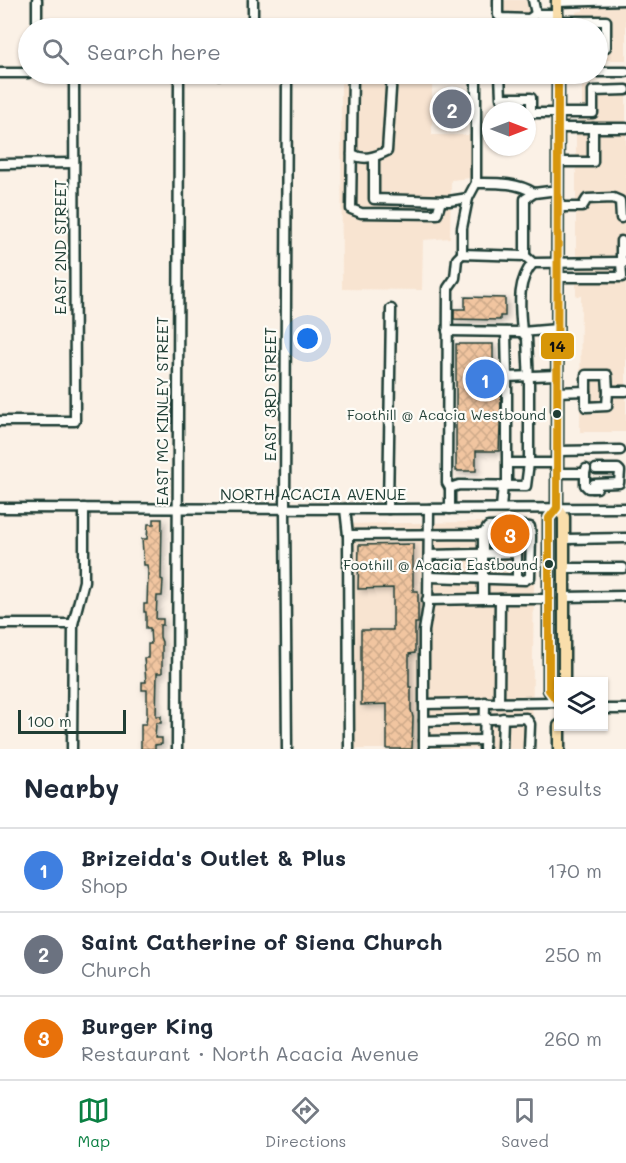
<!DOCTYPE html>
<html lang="en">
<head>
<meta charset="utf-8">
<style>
	:root { --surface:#fff; --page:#f6f6f7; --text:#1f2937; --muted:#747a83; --line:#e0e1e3; --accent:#0b8043 }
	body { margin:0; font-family:Mali,sans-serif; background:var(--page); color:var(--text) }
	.controls { position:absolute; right:18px; bottom:18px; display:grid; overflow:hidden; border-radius:0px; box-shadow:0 2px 4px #0004 }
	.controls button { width:54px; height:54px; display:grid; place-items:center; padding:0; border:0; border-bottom:2px solid var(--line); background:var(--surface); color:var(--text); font:30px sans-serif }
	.compass { position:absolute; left:482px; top:102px; width:54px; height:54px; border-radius:50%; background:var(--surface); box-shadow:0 2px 4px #0004; rotate:90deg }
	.scale { position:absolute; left:18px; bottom:15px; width:108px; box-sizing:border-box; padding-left:6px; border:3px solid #1f3d34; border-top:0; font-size:16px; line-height:21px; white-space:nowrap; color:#1f3d34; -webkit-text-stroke:4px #fdfcf7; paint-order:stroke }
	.you { position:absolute; left:308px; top:339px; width:21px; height:21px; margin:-15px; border:4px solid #fff; border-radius:50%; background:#1a73e8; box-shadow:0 0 0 9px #1a73e833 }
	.badge { display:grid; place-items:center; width:39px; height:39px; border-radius:50%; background:var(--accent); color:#fff; font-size:20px; font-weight:700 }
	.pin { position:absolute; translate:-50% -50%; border:3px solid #fff; box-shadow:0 2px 6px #0006 }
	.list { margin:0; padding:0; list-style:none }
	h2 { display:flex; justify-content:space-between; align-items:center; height:78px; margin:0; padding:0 24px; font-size:26px }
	h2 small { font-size:20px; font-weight:400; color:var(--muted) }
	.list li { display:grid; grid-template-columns:39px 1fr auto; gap:18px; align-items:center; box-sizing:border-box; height:84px; padding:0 24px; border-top:2px solid var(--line) }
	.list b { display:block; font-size:22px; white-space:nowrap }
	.list p { margin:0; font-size:20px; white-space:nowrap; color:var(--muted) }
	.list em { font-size:20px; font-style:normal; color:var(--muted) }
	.icon { flex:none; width:33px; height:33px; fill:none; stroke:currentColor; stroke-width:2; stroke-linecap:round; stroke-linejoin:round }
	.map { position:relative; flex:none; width:626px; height:749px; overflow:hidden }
	.search { position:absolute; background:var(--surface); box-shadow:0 2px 4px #0004; left:18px; right:18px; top:18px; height:66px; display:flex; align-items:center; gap:15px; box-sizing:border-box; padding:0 21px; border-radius:33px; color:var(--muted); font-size:22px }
	.sheet { height:330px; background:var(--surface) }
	nav { display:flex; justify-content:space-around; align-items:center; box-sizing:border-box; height:84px; border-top:2px solid var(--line); background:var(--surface); font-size:16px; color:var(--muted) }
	nav a { display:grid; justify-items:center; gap:3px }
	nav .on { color:var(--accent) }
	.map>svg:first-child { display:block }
	.built { fill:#f8e4d1 }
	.building { fill:url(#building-cross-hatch); stroke:#1f3d34; stroke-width:1.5; filter:url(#shadow) }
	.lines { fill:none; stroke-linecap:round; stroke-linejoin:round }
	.minor-casing { stroke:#1f3d34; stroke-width:13 }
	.major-casing { stroke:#1f3d34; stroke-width:15 }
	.minor { stroke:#fdfcf7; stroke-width:8 }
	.major { stroke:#f9deab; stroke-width:10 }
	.bus-1-casing { stroke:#fdfcf7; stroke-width:12 }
	.bus-1 { stroke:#d79608; stroke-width:8 }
	.bus-dot { fill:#1f3d34; stroke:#fdfcf7; stroke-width:2 }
	.labels { text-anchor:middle; stroke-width:4.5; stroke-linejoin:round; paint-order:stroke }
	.bus-label { font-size:14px; fill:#1f3d34; stroke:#fdfcf7; text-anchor:end }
	.street-label { font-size:16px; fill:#1f3d34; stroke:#fdfcf7 }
	.line-badge { stroke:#fdfcf7; stroke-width:2 }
	.pale-badge-label { font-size:16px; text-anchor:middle; font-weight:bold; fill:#111 }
</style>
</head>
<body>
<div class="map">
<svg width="626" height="749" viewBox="0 0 626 749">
	<defs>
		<pattern id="building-cross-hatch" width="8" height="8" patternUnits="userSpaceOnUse" patternTransform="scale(1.5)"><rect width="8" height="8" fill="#f1c5a0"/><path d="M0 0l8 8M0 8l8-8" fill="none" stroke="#ceaa8a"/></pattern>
		<filter id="shadow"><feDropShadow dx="2.5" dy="2.5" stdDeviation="3" flood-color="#0004"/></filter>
	</defs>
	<rect width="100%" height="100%" fill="#fbf1e6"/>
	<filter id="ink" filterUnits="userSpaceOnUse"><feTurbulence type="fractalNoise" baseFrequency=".0167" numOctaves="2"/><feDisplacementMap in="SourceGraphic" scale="12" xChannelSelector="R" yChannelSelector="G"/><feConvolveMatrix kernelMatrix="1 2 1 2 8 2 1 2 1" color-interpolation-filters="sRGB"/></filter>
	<g filter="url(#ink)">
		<g class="built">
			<rect x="496" y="0" width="43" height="28"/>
			<polygon points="583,0 626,0 626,60 598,60 598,28 576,28 576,12 583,11"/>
			<polygon points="432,80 432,135 472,135 471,178 451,180 450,238 423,240 422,290 342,289 341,83"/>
			<polygon points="582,87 626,87 626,432 580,432 581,296 576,296 576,121 582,120"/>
			<polygon points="478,522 525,523 534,576 532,749 343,749 342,524"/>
		</g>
		<g class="building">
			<polygon points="465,297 505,298 505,316 500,316 500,320 454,319 454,309 465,309"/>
			<polygon points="456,344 493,344 493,386 500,386 501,402 499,451 476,451 476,471 456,471"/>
			<polygon points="154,519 162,519 161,579 163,580 162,596 157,596 156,619 163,619 163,625 160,625 160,637 162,642 162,673 157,673 156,716 161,716 161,723 156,723 155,738 162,738 162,744 155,745 155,749 141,749 141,724 146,724 147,715 147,690 142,690 142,682 146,682 144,658 148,658 148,644 151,644 150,628 146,628 146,612 144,612 144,604 147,604 148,571 147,565 144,565 142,539 147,539 148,524 154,524"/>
			<polygon points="494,533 524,533 525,541 511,541 511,544 494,544"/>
			<polygon points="413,544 413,591 418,591 418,623 415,623 415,653 409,654 409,687 411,687 411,710 413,717 412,749 387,749 387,704 361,705 361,630 393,630 393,588 358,589 359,545"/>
		</g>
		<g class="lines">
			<defs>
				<g id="minor">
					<polyline points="37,0 37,28"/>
					<polyline points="253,0 253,28"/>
					<polyline points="498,0 498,15 501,18 529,19 536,14"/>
					<polyline points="533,0 536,14 557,14"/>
					<polyline points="557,2 625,0"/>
					<polyline points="557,21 606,21 606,47 598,47"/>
					<polyline points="598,72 626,72"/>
					<polyline points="0,73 28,73"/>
					<polyline points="145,74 375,74"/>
					<polyline points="353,74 351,209 361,213 437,214 441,201"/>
					<polyline points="500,74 501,98 531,98 531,113 593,113 593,91 626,90"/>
					<polyline points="287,75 285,509 287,749"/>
					<polyline points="558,128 626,128"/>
					<path d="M352 154C364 161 375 157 387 151L392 74"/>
					<polyline points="374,158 374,199 449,201 468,198 476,183 476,74"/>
					<polyline points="558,162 593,162 593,128"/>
					<polyline points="0,164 74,163"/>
					<path d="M476 183C496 183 517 182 534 193"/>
					<polyline points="468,198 462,228 462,254 525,256 533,263 621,262 622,277 557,277"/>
					<polyline points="558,207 582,207 587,199 613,198 620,201 621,218"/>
					<polyline points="621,241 621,262 626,262"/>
					<polyline points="525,256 525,199 534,193 558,190"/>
					<path d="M533 263C516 282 520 307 522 332L557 329"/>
					<polyline points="447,331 522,332 527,338 529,384 529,463 526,486 459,485 450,488 450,509"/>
					<polyline points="506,332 507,377 557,375"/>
					<polyline points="507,377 507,486"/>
					<polyline points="586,391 586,375 607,375 608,391"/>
					<polyline points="557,392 586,391 586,407 607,406 608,391 626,391"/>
					<polyline points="0,421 75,421 74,74"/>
					<polyline points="557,451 620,450"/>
					<polyline points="508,463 557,463"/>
					<polyline points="557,473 585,473 586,469"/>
					<polyline points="585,473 585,485 588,488 597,488"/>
					<polyline points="450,488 447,483 448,288 455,278 457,259 462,254"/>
					<polyline points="593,488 594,484 619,483 620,471 618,469 596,469"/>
					<polyline points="0,508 388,509 626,508"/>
					<polyline points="501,508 503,485"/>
					<polyline points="345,509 348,535 349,749"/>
					<polyline points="388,509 391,309"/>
					<polyline points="348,535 483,534 483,599 550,599"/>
					<polyline points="565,539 626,538"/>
					<polyline points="429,555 517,553 517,578"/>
					<polyline points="565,568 623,568"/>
					<polyline points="429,577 525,580 530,577 531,536 530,527 523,526 488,527 483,534"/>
					<polyline points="564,597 626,596"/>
					<polyline points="427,600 483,599"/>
					<polyline points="0,624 73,624"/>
					<polyline points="499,701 500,599"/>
					<polyline points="424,704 558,702"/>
					<polyline points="604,709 626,709"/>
					<polyline points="424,721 526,718 530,724 529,749"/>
					<polyline points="424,741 484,740"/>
					<polyline points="72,749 73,624 84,581 84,508"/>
					<polyline points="177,749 179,74"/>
					<polyline points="424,749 424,631 428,606 429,509"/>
					<polyline points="484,749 485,702"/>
					<polyline points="502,749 503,718"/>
				</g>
				<g id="major">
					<polyline points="557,0 557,28"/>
					<polyline points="558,74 557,508 549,518 549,690 558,702"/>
					<polyline points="557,508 564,517 564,682"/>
					<polyline points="559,726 559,749"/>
				</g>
			</defs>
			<use href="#minor" class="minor-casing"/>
			<use href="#major" class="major-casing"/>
			<use href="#minor" class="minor"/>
			<use href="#major" class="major"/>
			<defs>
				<polyline id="bus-1" points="558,74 557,508 549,518 549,690 558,702"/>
			</defs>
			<use href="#bus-1" class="bus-1-casing"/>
			<use href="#bus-1" class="bus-1"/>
		</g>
	</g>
	<g class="bus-dot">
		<circle cx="557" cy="414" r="5"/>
		<circle cx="549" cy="564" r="5"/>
	</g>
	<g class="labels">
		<g class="bus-label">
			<text x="546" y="420">Foothill @ Acacia Westbound</text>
			<text x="538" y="570">Foothill @ Acacia Eastbound</text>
		</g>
		<g class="street-label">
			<text transform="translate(60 247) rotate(-90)" y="6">EAST 2ND STREET</text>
			<text transform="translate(270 394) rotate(-90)" y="6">EAST 3RD STREET</text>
			<text transform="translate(162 411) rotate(-90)" y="6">EAST MC KINLEY STREET</text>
			<text x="313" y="500">NORTH ACACIA AVENUE</text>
		</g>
	</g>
	<rect class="line-badge" x="540" y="332" width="35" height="28" rx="6" fill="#d79608"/>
	<g class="pale-badge-label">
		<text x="557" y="352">14</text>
	</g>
</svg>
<div class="controls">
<button><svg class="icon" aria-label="layers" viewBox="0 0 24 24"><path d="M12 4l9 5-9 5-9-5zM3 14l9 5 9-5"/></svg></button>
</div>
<svg class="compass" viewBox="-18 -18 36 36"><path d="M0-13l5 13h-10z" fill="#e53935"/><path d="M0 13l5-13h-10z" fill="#747a83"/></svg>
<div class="scale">100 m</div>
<div class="you"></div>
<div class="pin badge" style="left:485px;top:379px;background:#3f7fe0">1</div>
<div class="pin badge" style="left:452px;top:109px;background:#6b7280">2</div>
<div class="pin badge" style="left:510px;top:534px;background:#e8710a">3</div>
<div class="search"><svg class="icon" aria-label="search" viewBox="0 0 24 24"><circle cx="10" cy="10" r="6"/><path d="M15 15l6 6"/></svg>Search here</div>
</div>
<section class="sheet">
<h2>Nearby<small>3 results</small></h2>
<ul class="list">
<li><span class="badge" style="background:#3f7fe0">1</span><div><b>Brizeida's Outlet &amp; Plus</b><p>Shop</p></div><em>170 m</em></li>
<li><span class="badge" style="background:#6b7280">2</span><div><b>Saint Catherine of Siena Church</b><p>Church</p></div><em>250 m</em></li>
<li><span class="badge" style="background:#e8710a">3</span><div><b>Burger King</b><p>Restaurant · North Acacia Avenue</p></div><em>260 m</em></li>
</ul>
</section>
<nav>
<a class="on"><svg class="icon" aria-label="map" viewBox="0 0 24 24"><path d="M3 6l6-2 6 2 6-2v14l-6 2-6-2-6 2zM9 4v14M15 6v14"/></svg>Map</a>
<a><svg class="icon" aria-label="directions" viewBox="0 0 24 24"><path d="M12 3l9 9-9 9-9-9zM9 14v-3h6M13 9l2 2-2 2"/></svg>Directions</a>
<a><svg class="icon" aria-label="saved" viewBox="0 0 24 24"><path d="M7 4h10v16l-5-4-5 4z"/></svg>Saved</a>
</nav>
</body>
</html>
